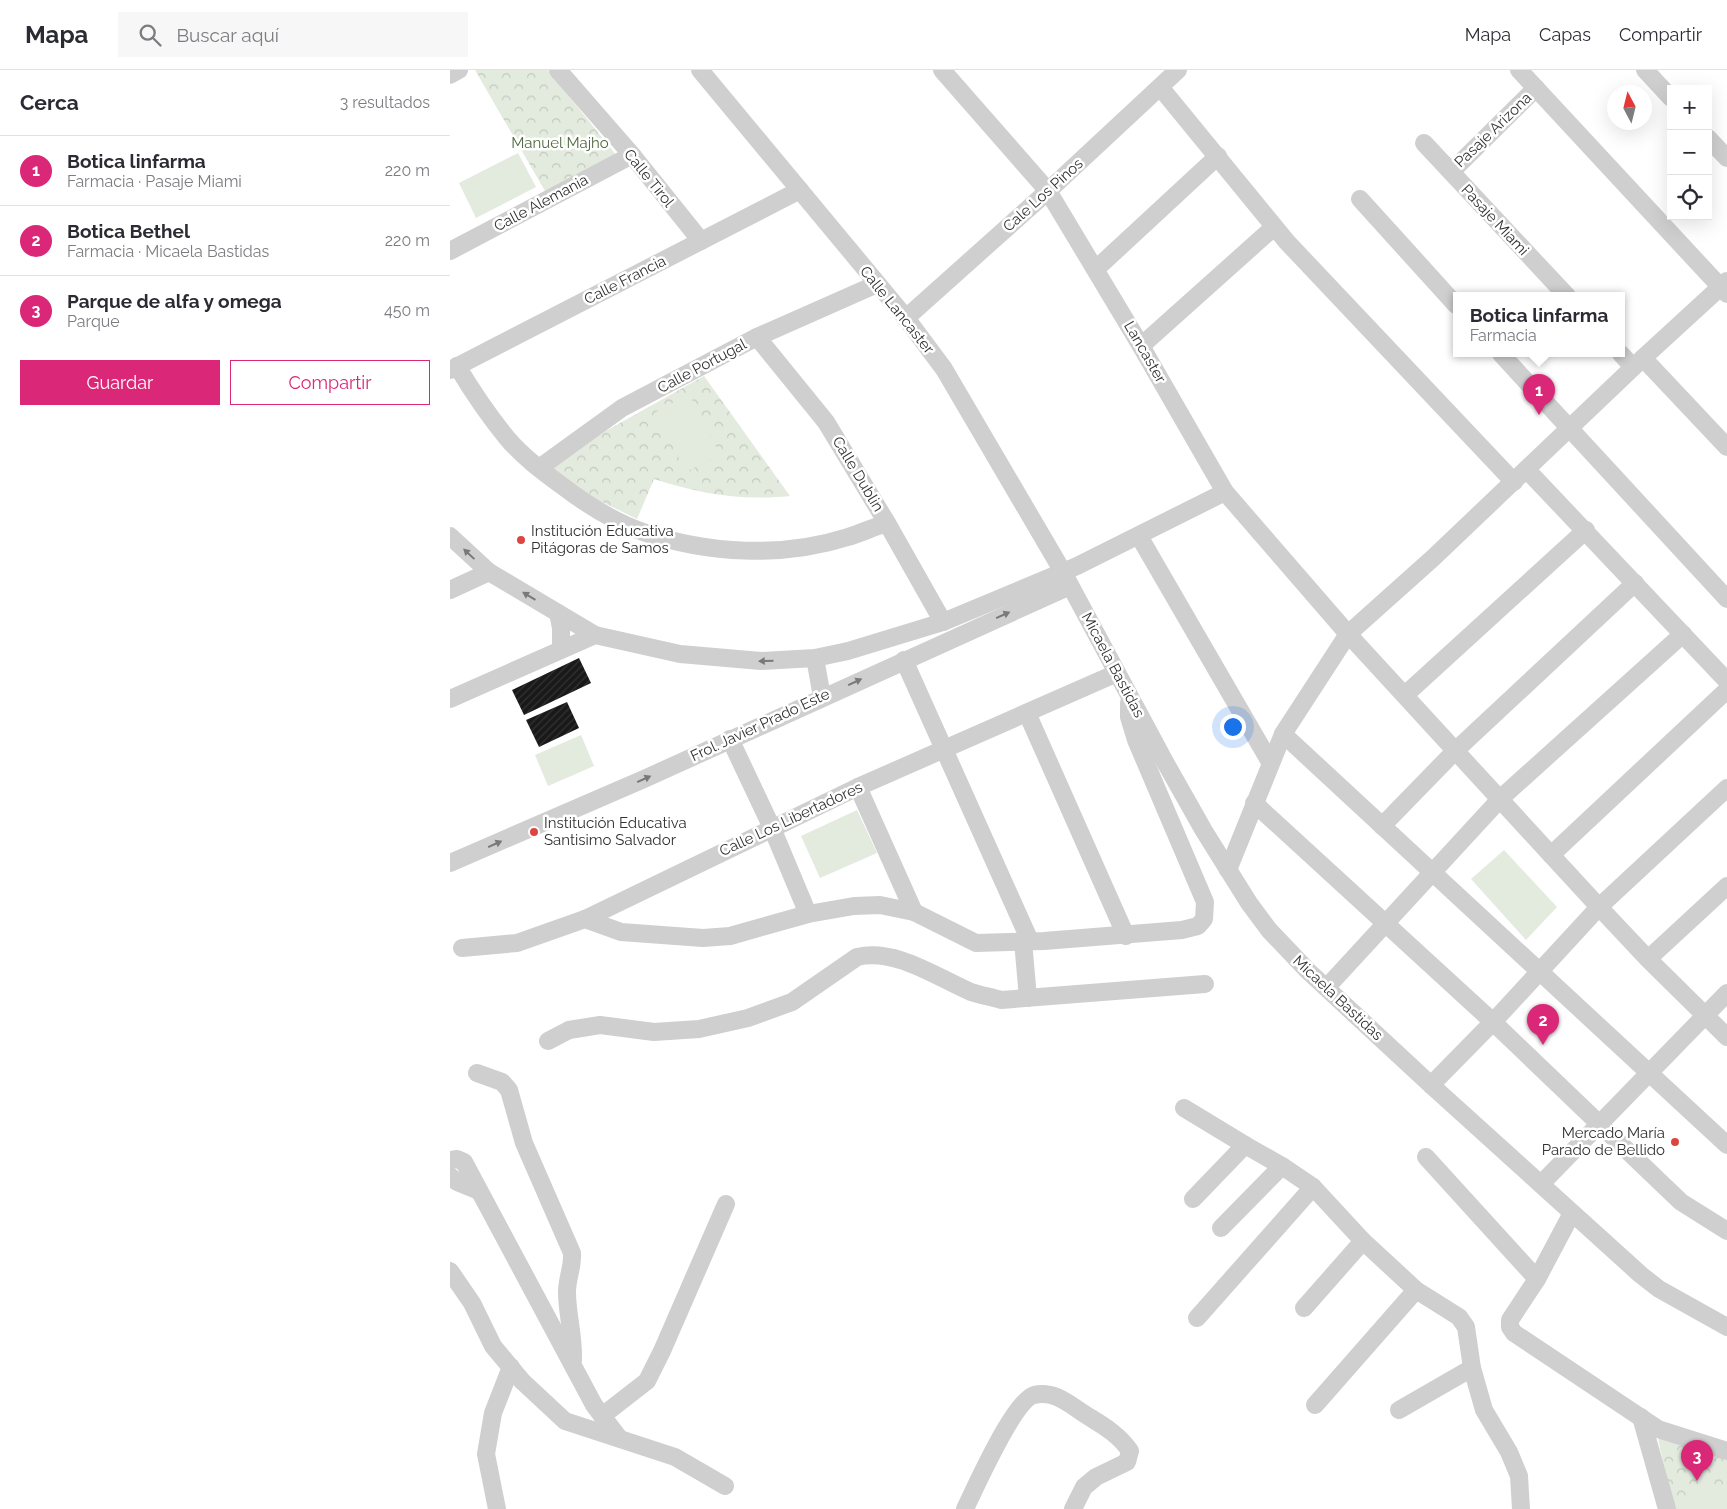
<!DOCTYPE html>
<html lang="es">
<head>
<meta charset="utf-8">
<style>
	:root { --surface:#fff; --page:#f7f7f7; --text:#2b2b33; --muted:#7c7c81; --line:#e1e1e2; --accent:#db2777 }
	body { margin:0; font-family:Raleway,sans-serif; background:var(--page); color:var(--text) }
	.controls { position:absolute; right:15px; top:15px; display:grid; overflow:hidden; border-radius:0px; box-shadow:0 5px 20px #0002 }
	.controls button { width:45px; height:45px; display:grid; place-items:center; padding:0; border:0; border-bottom:1px solid var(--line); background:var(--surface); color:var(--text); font:25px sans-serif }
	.compass { position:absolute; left:1157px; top:15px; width:45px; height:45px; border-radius:50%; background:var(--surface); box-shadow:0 5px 20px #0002; rotate:353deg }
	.you { position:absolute; left:782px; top:656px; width:18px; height:18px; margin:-12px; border:4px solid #fff; border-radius:50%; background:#1a73e8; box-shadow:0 0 0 8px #1a73e833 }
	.badge { display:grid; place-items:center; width:32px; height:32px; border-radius:50%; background:var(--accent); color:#fff; font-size:16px; font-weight:700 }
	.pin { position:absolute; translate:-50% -41px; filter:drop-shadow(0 1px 2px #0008) }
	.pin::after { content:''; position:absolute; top:26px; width:18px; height:15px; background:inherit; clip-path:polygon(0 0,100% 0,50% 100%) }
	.popup { position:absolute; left:1003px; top:222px; width:172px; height:65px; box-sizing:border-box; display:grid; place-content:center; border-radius:0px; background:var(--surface); filter:drop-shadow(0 1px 4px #0005); font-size:16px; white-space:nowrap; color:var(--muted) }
	.popup b { font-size:19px; color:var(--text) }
	.popup::after { content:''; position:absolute; left:50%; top:100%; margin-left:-10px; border:10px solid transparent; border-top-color:var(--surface) }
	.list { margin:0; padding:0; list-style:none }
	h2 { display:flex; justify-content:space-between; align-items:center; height:65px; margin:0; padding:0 20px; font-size:21px }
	h2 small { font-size:16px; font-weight:400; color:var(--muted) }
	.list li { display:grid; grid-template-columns:32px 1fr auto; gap:15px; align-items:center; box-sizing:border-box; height:70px; padding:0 20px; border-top:1px solid var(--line) }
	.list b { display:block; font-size:19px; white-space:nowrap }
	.list p { margin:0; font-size:16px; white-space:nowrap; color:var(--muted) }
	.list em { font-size:16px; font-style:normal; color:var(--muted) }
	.actions { display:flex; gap:10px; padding:15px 20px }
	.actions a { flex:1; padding:11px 0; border:1px solid var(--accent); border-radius:0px; text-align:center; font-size:18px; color:var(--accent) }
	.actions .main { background:var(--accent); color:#fff }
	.icon { flex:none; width:28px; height:28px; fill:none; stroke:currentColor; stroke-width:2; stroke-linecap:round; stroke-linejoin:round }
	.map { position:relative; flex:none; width:1277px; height:1439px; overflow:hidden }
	header { display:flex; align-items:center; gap:30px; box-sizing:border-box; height:70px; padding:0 25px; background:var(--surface); border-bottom:1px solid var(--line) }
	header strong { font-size:24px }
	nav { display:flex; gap:28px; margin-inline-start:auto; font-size:18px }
	.search { width:350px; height:45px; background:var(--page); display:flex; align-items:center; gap:12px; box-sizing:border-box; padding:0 18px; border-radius:0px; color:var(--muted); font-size:19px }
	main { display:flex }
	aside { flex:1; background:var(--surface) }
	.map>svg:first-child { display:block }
	.park { fill:url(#park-crowns) }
	.garden { fill:#e3eade }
	.building { fill:url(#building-hatch) }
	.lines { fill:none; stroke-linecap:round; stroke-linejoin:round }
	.minor { stroke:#cfcfcf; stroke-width:18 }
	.oneway { fill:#797979 }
	.poi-dot { fill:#db4641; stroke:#fff; stroke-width:2 }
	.labels { text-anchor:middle; stroke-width:5; stroke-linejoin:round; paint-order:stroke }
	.street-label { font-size:15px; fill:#323232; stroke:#fff }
	.park-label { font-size:15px; fill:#506b41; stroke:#fff }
	.poi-label { font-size:15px; fill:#323232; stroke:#fff; text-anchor:start }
</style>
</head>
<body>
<header>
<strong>Mapa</strong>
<div class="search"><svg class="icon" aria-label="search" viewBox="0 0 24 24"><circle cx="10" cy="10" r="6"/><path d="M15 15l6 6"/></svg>Buscar aquí</div>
<nav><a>Mapa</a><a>Capas</a><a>Compartir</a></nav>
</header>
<main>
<aside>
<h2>Cerca<small>3 resultados</small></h2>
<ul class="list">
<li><span class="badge">1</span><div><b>Botica linfarma</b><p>Farmacia · Pasaje Miami</p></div><em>220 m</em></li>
<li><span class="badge">2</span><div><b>Botica Bethel</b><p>Farmacia · Micaela Bastidas</p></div><em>220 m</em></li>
<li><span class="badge">3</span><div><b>Parque de alfa y omega</b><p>Parque</p></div><em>450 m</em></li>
</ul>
<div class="actions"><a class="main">Guardar</a><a>Compartir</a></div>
</aside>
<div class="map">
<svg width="1277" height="1439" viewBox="0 0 1277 1439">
	<defs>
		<pattern id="park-crowns" width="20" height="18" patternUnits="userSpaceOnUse" patternTransform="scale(1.25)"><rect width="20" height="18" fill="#e3eade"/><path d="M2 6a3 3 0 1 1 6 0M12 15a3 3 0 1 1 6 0" fill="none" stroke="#c3c9bf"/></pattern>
		<pattern id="building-hatch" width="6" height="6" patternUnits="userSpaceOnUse" patternTransform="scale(1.25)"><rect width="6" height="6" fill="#191919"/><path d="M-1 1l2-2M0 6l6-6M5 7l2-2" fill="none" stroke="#323232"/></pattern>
	</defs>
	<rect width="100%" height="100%" fill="#fff"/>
	<g class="park">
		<polygon points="25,0 98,0 166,85 164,88 95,121"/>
		<path d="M254 306 340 426C290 431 251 424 204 409L187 449 146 429 102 399 154 362Z"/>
		<polygon points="1212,1364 1277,1383 1277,1439 1223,1439 1208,1368"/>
	</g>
	<g class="garden">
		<polygon points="68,83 86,117 26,148 9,113"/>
		<polygon points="239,324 270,385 236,402 206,342"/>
		<polygon points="131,665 144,696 98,716 85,685"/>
		<polygon points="407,740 427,783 370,808 351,766"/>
		<polygon points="1054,780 1107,837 1076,870 1021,809"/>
		<polygon points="1277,1414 1277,1439 1238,1439 1235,1426"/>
	</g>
	<g class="building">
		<polygon points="129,588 141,613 74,645 62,620"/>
		<polygon points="117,632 129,658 89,677 76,650"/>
	</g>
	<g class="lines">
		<g class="minor">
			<polyline points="108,0 182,85 251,171"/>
			<polyline points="250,0 456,248 494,299 613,502 715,692 754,761 799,833 819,860 858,901 981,1015 1191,1205 1209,1219 1277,1257"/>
			<polyline points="492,0 598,121 691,276 775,422 898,564 1149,837 1198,889 1277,967"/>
			<polyline points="1069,0 1277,224"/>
			<polyline points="1195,0 1221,28"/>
			<polyline points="0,5 9,0"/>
			<polyline points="710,17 837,172 1064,412"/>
			<polyline points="1258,68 1277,88"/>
			<polyline points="974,73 1117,226"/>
			<polyline points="1001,102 1086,18"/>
			<polyline points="910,129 1006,235"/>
			<polyline points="0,181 182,85"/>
			<polyline points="646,199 768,86"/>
			<polyline points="456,248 598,121 728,0"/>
			<polyline points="307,267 376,352 437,453 493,552"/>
			<polyline points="691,276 824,157"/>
			<polyline points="1051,284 1277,529"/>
			<polyline points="1171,284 1183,297"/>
			<polyline points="1193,288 1277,377"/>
			<path d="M7 296C22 321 38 345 57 368 72 386 92 401 111 415 136 434 164 452 193 462 258 484 332 488 398 467 411 463 424 457 437 453"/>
			<polyline points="0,300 350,120"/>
			<polyline points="89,398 172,338 307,267 427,214"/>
			<polyline points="1077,400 1277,611"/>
			<polyline points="0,466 39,502 145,565 230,584 311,591 365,588 398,581 493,552 627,496 775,422"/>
			<polyline points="689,466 820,692"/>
			<polyline points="0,520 39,502"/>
			<polyline points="108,543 111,558 111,580"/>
			<polyline points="365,588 372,627"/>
			<polyline points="454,590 580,871"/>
			<polyline points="955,625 1136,460"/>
			<polyline points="0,629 145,565"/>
			<polyline points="577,643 676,866"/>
			<polyline points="833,664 1277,1075"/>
			<polyline points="280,669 322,758 358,844"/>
			<polyline points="408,717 464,842"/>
			<polyline points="804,733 1043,952 1231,1132 1277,1161"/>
			<polyline points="932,756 1005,681 1185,513"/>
			<polyline points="1101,785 1277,620"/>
			<polyline points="0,793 194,709 620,516"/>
			<polyline points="778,800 833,664 898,564 983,488 1193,288 1277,211"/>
			<polyline points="135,849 171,862 253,868 280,866 358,844 404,836 430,835 464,842 526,873 594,871 732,860 748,856 754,849 755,832 686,670 679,647 679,633"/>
			<polyline points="573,871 578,928"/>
			<polyline points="12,878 67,873 135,849 408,717 667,603"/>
			<polyline points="1198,889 1277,816"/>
			<polyline points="877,917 1051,728 1233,564"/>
			<path d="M98 971 119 960 150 955 204 962 249 959 298 948 342 932 407 887C446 878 486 907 521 922 530 925 541 927 551 930L755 914"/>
			<path d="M27 1003 52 1012 59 1020 74 1073 122 1183C123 1197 117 1208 117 1222 117 1245 124 1266 123 1290"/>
			<polyline points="981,1015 1043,952 1149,837 1277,718"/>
			<polyline points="734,1038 795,1075"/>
			<polyline points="976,1087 1087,1209"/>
			<polyline points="0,1090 7,1089 14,1092 144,1335 169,1368"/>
			<polyline points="0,1106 7,1112 29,1121"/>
			<polyline points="1091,1114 1277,923"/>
			<polyline points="743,1129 795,1075 832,1096 863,1117 913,1171 966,1220 1009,1247 1016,1257 1022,1298 1034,1340 1059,1382 1069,1406 1071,1439"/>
			<polyline points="1122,1143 1087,1209 1060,1250 1060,1257 1064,1263 1208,1359 1277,1381"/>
			<polyline points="771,1158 832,1096"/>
			<polyline points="0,1201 22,1233 43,1276 72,1311 115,1351 225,1387 275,1416"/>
			<polyline points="854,1238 913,1171"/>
			<polyline points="747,1248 863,1117"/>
			<polyline points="865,1335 966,1220"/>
			<polyline points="949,1340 1022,1298"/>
			<polyline points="152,1346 197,1311 212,1281 276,1134"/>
			<polyline points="1191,1347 1217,1439"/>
			<polyline points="47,1439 36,1384 43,1343 61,1297"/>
			<path d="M515 1439C525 1418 564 1331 584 1325 603 1320 618 1333 633 1343 650 1354 668 1363 680 1381L677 1392 646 1407 634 1417 623 1439"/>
		</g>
	</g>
	<defs><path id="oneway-solid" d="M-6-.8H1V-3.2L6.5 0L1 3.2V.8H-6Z" transform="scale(1.25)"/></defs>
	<g class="oneway">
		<use href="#oneway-solid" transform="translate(19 484) rotate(-137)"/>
		<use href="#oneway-solid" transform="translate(79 526) rotate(-149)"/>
		<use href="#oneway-solid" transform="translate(553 545) rotate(-24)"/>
		<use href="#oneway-solid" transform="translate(316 591) rotate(178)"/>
		<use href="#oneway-solid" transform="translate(405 612) rotate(-25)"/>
		<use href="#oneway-solid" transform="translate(194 709) rotate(-24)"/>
		<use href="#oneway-solid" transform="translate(45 774) rotate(-24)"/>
	</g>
	<g class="poi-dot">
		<circle cx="71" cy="470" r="5"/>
		<circle cx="84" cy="762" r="5"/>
		<circle cx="1225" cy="1072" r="5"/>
	</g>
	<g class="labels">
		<g class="street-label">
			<text transform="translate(1043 60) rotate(-44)" y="5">Pasaje Arizona</text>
			<text transform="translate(199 108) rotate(51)" y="5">Calle Tirol</text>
			<text transform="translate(593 125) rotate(-42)" y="5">Cale Los Pinos</text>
			<text transform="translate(91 133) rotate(-28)" y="5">Calle Alemania</text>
			<text transform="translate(1045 150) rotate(47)" y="5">Pasaje Miami</text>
			<text transform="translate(175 210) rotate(-27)" y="5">Calle Francia</text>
			<text transform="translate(447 240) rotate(51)" y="5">Calle Lancaster</text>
			<text transform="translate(695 282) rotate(60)" y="5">Lancaster</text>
			<text transform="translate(252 296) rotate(-28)" y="5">Calle Portugal</text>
			<text transform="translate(408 404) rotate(59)" y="5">Calle Dublin</text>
			<text transform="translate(663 595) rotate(62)" y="5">Micaela Bastidas</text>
			<text transform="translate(310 655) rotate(-25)" y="5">Frol. Javier Prado Este</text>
			<text transform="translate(341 749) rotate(-25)" y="5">Calle Los Libertadores</text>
			<text transform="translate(888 928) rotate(43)" y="5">Micaela Bastidas</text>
		</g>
		<g class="park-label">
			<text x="110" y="78">Manuel Majho</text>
		</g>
		<g class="poi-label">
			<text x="81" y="466">Institución Educativa<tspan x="81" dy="17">Pitágoras de Samos</tspan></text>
			<text x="94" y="758">Institución Educativa<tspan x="94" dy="17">Santisimo Salvador</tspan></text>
			<text x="1215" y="1068" text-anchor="end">Mercado María<tspan x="1215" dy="17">Parado de Bellido</tspan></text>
		</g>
	</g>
</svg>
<div class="controls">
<button>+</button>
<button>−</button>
<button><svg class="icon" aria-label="locate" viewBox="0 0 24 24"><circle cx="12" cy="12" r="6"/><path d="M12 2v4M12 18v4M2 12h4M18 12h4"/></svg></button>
</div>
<svg class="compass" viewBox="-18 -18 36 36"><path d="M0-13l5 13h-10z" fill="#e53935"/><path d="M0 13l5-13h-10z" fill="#7c7c81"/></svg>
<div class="you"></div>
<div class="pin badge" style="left:1089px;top:345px">1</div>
<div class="popup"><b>Botica linfarma</b>Farmacia</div>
<div class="pin badge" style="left:1093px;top:975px">2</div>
<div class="pin badge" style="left:1247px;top:1411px">3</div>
</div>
</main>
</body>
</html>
